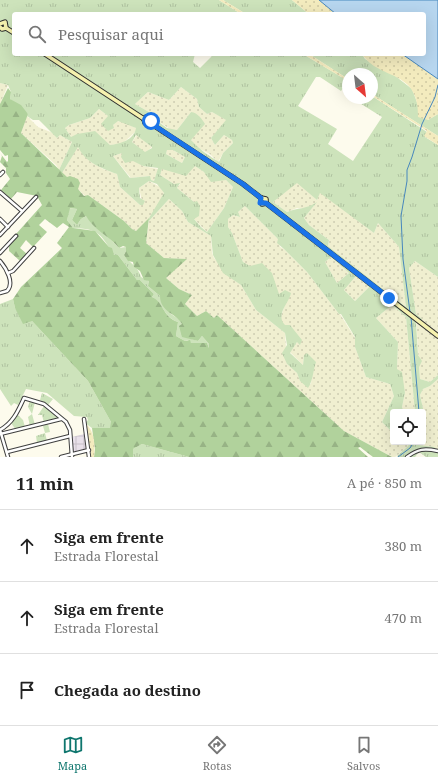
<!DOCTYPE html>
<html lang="pt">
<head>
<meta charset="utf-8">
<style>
	:root { --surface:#fff; --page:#f2f2f2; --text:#222; --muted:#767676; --line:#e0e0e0; --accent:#0f766e }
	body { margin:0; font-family:"Noto Serif",serif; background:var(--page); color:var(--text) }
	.controls { position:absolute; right:12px; bottom:12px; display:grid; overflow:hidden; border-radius:4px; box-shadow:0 4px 16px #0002 }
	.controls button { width:36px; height:36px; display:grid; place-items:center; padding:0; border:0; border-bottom:1px solid var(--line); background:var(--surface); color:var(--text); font:20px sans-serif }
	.compass { position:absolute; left:342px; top:68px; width:36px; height:36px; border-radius:50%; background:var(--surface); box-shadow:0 4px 16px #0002; rotate:152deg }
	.stop { position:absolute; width:12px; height:12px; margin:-9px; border:3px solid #1a73e8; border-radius:50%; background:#fff }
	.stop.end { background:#1a73e8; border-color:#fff; box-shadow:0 1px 4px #0008 }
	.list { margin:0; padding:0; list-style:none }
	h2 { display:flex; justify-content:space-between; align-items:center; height:52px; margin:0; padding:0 16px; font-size:17px }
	h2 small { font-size:13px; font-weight:400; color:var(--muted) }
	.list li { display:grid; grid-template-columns:26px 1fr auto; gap:12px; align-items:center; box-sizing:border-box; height:72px; padding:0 16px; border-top:1px solid var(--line) }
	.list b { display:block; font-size:15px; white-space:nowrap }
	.list p { margin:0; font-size:13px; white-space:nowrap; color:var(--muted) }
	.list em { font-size:13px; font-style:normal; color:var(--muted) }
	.icon { flex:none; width:22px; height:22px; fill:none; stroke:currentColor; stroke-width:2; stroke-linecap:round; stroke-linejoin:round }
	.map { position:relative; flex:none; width:438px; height:457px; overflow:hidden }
	.search { position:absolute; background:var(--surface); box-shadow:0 4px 16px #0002; left:12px; right:12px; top:12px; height:44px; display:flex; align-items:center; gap:10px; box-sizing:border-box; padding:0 14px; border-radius:4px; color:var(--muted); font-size:15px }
	.sheet { height:268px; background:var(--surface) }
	nav { display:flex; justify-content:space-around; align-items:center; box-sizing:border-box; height:56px; border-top:1px solid var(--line); background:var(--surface); font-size:11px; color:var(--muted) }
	nav a { display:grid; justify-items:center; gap:2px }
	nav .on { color:var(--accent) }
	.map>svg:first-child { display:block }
	.industrial { fill:url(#industrial-grid) }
	.farmland { fill:url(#farmland-dots) }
	.grass { fill:url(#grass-tufts); fill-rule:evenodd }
	.forest { fill:url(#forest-firs); fill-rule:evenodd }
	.sand { fill:url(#sand-dots) }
	.water { fill:#b7d6ef; stroke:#4787bd }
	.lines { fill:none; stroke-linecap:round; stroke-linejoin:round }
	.stream { stroke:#4787bd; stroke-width:1 }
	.street-casing { stroke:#3f3f3f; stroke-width:4.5 }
	.secondary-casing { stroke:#2e2e2e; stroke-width:5.5 }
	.street { stroke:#fff; stroke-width:2.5 }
	.secondary { stroke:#f6f2af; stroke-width:3.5 }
	.route { stroke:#1a73e8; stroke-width:5 }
</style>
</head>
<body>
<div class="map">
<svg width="438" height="457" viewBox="0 0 438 457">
	<defs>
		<pattern id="industrial-grid" width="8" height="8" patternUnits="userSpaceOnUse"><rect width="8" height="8" fill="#e9e1ea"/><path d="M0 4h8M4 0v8" fill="none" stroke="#c7c0c8"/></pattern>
		<pattern id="farmland-dots" width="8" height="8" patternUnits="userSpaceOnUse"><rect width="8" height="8" fill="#f0efd0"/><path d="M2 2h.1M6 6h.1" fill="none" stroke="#cdccb1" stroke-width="1.8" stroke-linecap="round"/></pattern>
		<pattern id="grass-tufts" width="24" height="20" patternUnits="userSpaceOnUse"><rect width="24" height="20" fill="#cde3bb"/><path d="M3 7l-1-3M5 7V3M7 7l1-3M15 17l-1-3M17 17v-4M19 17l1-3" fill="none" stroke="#afc2a0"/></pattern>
		<pattern id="forest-firs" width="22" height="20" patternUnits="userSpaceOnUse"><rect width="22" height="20" fill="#b1d29c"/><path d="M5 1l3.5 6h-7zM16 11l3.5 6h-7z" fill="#97b385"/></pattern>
		<pattern id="sand-dots" width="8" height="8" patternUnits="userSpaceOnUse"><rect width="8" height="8" fill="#f3ebbe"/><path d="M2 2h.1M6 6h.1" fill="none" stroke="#cfc8a2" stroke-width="1.8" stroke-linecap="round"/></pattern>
	</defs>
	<rect width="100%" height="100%" fill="#fdfbed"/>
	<polygon class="industrial" points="84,434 86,449 73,453 72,437"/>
	<g class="farmland">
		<polygon points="0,83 8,85 0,104"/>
		<polygon points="181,87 197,99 199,107 207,114 212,112 227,120 211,138 215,145 224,135 232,140 233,143 223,153 218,162 210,154 196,147 191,140 191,112 177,130 170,129 153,118 149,112 135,104 148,92 169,100"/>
		<polygon points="99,109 108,116 113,125 117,121 126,123 136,128 136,131 122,144 110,145 104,140 71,137 65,128 69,125 90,118"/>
		<polygon points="27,116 38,127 53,133 57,138 60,135 72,142 59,170 56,165 21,133"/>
		<polygon points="137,135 152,147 145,153 132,142"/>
		<polygon points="78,146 91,162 103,169 117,174 120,187 140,205 143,205 139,188 149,181 160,187 164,193 161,201 144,225 136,231 132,229 124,221 88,195 85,196 62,173"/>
		<polygon points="167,150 173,150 185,157 182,163 166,154"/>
		<polygon points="122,153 143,166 158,169 154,181 151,180 149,176 131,178 113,156"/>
		<polygon points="195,166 204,172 226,180 233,187 224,208 207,232 194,219 194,202 177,188 180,184 174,184 160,175 162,169"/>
		<polygon points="297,182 317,200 320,192 374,233 378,223 399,247 406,307 328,246 329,240 309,225 304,218 316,203 307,209 297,208 287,212 273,202"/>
		<polygon points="169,199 182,211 188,222 211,236 212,253 214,258 234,280 241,285 256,310 285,333 287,364 297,373 300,381 311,384 312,372 315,362 304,355 303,365 290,352 297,342 281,321 281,317 287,298 281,293 279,294 249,266 243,262 232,233 228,227 228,219 233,215 239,217 238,212 245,206 278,239 280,247 284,249 307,272 339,314 340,314 355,338 355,347 366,377 390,384 394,396 382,422 393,433 393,442 411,442 407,447 395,457 392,457 344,431 217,315 214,318 206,311 197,316 185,304 192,295 179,289 166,278 186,259 164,258 146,243 149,221"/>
		<polygon points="331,257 349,273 337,283 325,262"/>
		<polygon points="415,261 438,277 438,375 430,382 420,379 419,367 416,314 409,268"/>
		<polygon points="356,276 369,287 355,301 344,290"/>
		<polygon points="392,305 406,317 415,412 404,412 402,407 405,393 397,369 398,342 376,318"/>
		<polygon points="438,379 438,450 433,447 419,445 420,442 423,442 424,413 420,395 423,389 430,386"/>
	</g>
	<g class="grass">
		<path d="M0 0H219L241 14H14V54H195L193 62 200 68 214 54H303L348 81 347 86 346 84 341 91 320 77H316L298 106 337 129 328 144 353 161 382 117 358 102V98H372V96L427 132 425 137 438 145V277L415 261 409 268 416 314 422 319 421 323 416 320V322L418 355 422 361 419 367 420 379 430 382 438 375V379L430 386 423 389 420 395 424 413 423 433V412H415L406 317 392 305 376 318 398 342 397 369 402 372 405 393 402 407 404 412H393V433L382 422 394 396 390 384 366 377 355 347V337L341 314H339L307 272 284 249 277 243 278 239 245 206 238 212 240 217 233 215 228 219V227L232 233 243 262 250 266 262 263 272 273 279 294 285 290 291 293C289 303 275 315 285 325H290L302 340 300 345 297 342 290 353 303 365 304 355 307 353 316 362C313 370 313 381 308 388L300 381 297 373 287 364 282 353 287 345 285 333 256 310 241 285 223 273 213 255 211 236 188 222 182 211 169 199 149 221V218L164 193 157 184 149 181 139 188 140 198 145 201 143 205H140L120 187 117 174C101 168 86 163 78 147L62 173 59 170 72 142 60 135 57 138 39 120H33L27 116 28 114 10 99 11 92 8 85 0 83ZM181 87 197 99 199 107 207 114 212 112 226 120 211 138 215 145 224 135 232 140 233 143 223 153 219 162C209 156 199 149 191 140L205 124C202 119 198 113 191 112L177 130 167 128 153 118 149 112 135 104 148 92 169 100ZM99 109 108 116 101 124 108 131 114 128 113 125 118 121 136 128C134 140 120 144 110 145L95 131 77 134 71 137 65 128 69 125 90 118ZM136 135 152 147V148L145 152 132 142ZM167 150H173L185 157 182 163 166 154ZM122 153 121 157 125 163 133 161 143 166 158 168 154 181 151 180 150 176 130 178 113 156ZM195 166 204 172 211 182 226 180 233 187 224 208 207 232 201 227 194 219 199 216 200 206 197 201 194 202 177 188 180 183 174 184 160 175 162 169 186 176ZM297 183 317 200 320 193 374 233 378 223 399 247 406 307 328 246 329 240 309 225 304 218 317 202C305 210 299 207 287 212L273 202ZM331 257 349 273 337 283 325 262ZM356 276 369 287 355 301 344 290Z"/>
		<polygon points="223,0 292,0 309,14 246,14"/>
		<polygon points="309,54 362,54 365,59 394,75 412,89 418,105 428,120 438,114 438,136 372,94 372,74 348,74 348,79"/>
		<path d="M69 208 77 209 72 220 77 225 81 219 86 216 119 248 126 247V251L124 255C130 264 138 266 141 277L149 281 148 286 160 296 171 314 180 320 182 324V336L198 341 202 336 209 344V348L207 343H191L188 340 185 341 176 336 178 322C163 317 163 302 152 297L154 294 140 280H137L118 255H114C100 233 99 229 73 228L67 220Z"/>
		<polygon points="13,299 15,308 32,321 88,381 111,422 111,428 92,428 85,423 88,420 87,417 74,416 47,393 26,389 18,405 14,403 11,406 0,389 0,304"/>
		<polygon points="42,393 53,399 48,405 40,400"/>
		<polygon points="30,400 35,402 32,414 35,425 30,426 28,417 32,414 28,407"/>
		<polygon points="44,406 59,418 44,423 42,415 38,415"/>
		<polygon points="18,415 23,420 25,427 16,430 11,423"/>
		<polygon points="48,424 50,432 45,433 47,441 37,443 36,436 45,433 43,426"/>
		<polygon points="411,442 420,442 419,445 434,447 438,450 438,457 426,457 419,452 415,457 398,457 397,456 407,447"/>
		<polygon points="142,444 189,457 133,457 133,449"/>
	</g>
	<path class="forest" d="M8 88 11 92 10 99 21 105 28 114 21 133 67 177 70 176 78 179 80 183 78 189 84 196 88 195 124 221 132 229 136 231 149 218 146 243 164 258 187 259 166 278 179 289 192 295 185 304 197 316 206 311 214 318 217 315 344 431 392 457H373L360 447 358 448 368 457H189L142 444 133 449V457H94L95 449 92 428H110L111 422 88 381 32 321 23 324 15 308 13 299 21 287 62 248 57 243 69 227 63 223 57 228 45 219 39 225 47 232 33 247 26 240 20 248 27 254 20 261 9 251V245L17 236 16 234 42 205 37 196 17 192 11 199 1 190 10 179 6 173V168L0 162 2 156 0 153 7 162 8 161V155L5 156 0 150V104ZM70 208 77 209 72 220 77 225 81 219 86 216C93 229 109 236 119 248L123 246 126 247V251L124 255 128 261 133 262 134 267 140 271 144 280 149 281 148 286 160 296C160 312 176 313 182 324L179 326 182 337 198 341 202 336 209 344V348L207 343H191L190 340 185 341 176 336 178 322C162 317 164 302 152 297L154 294 140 280H137L118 255H114L112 248 109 247 95 231 73 228 67 220Z"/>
	<g class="sand">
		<polygon points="219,0 223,0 246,14 241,14"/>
		<polygon points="292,0 319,0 336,14 309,14"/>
		<polygon points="303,54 309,54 348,79 348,81"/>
		<path d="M362 54H402L438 79V114L428 120 418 117C419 68 379 81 362 54Z"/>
		<polygon points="372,94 438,136 438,145 424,136 427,131 372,96"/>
		<path d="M85 423C95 431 95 445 94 457H90L91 452Z"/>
	</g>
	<polygon class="water" points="319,0 438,0 438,79 402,54 424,54 424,14 336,14"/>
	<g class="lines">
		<g class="stream">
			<polyline points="410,312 403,259 401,216 407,181 407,170 412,157 422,124 435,97 438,85"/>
			<polyline points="411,317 419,412"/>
			<polyline points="398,457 410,448 414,442"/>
		</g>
		<defs>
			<g id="street">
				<polyline points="0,175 3,172"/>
				<polyline points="0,192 22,211"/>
				<polyline points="0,219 8,227"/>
				<polyline points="0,235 36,197"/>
				<polyline points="0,253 16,236"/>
				<path d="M0 261C6 268 15 283 7 291L0 293"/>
				<polyline points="8,273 13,271 34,248"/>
				<polyline points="84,419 89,457"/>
				<path d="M0 430C13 423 18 411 24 398L44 404 66 422 70 430 72 457"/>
				<polyline points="0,430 8,457"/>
				<polyline points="0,434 61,419"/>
				<polyline points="7,452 70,436"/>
				<polyline points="61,457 89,450"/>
				<path d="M407 457C418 449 424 448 438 451"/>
			</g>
			<g id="secondary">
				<polyline points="0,24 5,22 6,28"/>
				<polyline points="0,27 2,29 6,28 14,33"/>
				<polyline points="45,54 144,119"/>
				<polyline points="144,119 145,123 150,123 243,184 261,198"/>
				<polyline points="144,119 146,117 150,118 150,123"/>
				<polyline points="261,198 266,199 266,203"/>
				<polyline points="261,198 262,204 266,203"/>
				<polyline points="266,203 438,336"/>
			</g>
		</defs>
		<use href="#street" class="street-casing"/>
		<use href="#secondary" class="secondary-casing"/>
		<use href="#street" class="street"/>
		<use href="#secondary" class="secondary"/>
	</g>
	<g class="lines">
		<polyline class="route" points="151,121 150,123 152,124 243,184 261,198 260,203 266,203 389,298"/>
	</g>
</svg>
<div class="controls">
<button><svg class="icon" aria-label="locate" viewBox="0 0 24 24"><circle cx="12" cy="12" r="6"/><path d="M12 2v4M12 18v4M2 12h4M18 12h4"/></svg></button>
</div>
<svg class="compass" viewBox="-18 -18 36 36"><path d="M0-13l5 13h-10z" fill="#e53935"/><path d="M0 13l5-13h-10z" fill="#767676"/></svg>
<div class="stop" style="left:151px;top:121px"></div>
<div class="stop end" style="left:389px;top:298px"></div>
<div class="search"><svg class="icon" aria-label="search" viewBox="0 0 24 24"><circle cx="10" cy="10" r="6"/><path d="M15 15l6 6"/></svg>Pesquisar aqui</div>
</div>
<section class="sheet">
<h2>11 min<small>A pé · 850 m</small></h2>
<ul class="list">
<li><svg class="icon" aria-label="ahead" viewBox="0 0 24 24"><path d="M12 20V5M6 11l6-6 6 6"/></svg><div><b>Siga em frente</b><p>Estrada Florestal</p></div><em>380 m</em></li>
<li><svg class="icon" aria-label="ahead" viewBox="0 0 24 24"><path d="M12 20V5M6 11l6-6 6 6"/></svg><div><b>Siga em frente</b><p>Estrada Florestal</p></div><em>470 m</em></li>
<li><svg class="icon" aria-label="arrive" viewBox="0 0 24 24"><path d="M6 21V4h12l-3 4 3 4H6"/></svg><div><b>Chegada ao destino</b></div></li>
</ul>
</section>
<nav>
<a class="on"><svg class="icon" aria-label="map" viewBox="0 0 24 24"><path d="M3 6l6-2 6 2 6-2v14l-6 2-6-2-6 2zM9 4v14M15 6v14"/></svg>Mapa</a>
<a><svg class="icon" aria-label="directions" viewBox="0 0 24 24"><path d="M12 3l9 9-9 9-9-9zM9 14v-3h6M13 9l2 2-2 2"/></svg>Rotas</a>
<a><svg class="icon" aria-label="saved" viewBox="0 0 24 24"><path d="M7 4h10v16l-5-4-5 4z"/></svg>Salvos</a>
</nav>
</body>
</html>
